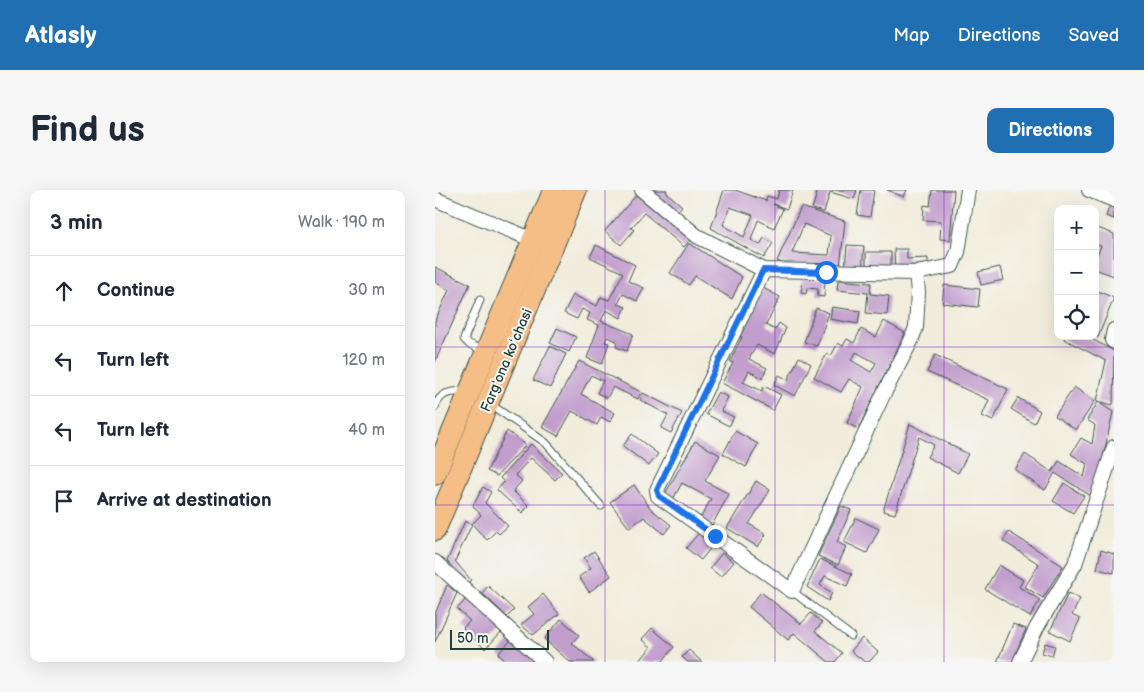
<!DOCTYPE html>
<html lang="en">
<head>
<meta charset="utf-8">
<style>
	:root { --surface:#fff; --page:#f6f6f7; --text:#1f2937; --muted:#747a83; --line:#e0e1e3; --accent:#1f6fb2 }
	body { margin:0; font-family:"Balsamiq Sans",sans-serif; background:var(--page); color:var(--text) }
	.controls { position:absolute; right:15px; top:15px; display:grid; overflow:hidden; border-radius:10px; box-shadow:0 5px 20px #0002 }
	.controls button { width:45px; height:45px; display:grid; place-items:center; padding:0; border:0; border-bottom:1px solid var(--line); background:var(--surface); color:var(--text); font:25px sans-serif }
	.scale { position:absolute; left:15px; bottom:12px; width:99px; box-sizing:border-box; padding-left:5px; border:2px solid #1f3d34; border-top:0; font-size:14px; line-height:18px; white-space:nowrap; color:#1f3d34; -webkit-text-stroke:4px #f6f6f2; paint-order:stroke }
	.stop { position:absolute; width:15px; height:15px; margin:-11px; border:4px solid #1a73e8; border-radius:50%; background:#fff }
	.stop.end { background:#1a73e8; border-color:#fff; box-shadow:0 1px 5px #0008 }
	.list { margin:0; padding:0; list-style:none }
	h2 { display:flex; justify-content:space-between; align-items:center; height:65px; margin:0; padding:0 20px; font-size:21px }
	h2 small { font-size:16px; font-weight:400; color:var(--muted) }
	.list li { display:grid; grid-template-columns:32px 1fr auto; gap:15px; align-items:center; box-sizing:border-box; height:70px; padding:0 20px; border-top:1px solid var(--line) }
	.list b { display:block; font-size:19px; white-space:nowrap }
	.list em { font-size:16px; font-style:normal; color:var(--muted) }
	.icon { flex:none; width:28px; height:28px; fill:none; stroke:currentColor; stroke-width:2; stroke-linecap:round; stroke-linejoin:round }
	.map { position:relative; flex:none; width:679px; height:472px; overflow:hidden; border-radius:10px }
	header { display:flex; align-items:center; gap:30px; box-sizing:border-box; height:70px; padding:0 25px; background:var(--accent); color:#fff }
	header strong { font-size:24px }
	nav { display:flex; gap:28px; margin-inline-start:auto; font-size:18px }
	.intro { display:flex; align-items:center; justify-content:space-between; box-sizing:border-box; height:120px; padding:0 30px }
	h1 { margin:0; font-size:35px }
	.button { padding:12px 22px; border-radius:10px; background:var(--accent); color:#fff; font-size:18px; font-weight:700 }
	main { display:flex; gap:30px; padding:0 30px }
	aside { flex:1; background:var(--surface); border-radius:10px; box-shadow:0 5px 20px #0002 }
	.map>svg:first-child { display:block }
	.building { fill:#c29ecd; fill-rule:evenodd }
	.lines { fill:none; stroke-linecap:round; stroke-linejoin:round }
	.lane-casing { stroke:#3e574d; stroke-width:9 }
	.street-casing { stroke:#3e574d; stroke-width:16 }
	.primary-casing { stroke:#3e574d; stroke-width:23 }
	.lane { stroke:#fff; stroke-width:7 }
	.street { stroke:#fff; stroke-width:14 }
	.primary { stroke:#f6be87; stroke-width:21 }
	.route { stroke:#1a73e8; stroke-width:6 }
	.grid { fill:none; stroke:#7b2cbf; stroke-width:1; stroke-opacity:0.55 }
	.labels { text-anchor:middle; stroke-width:4; stroke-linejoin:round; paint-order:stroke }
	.street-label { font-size:14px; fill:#1f3d34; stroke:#f6f6f2 }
</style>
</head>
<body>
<header>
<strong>Atlasly</strong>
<nav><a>Map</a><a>Directions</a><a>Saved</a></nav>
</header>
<div class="intro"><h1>Find us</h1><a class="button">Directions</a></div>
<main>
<aside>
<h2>3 min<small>Walk · 190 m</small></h2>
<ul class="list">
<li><svg class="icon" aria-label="ahead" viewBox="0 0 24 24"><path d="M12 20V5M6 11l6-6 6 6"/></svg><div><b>Continue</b></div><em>30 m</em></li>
<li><svg class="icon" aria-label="left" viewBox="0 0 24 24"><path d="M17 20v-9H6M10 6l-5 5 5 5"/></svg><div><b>Turn left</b></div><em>120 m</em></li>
<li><svg class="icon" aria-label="left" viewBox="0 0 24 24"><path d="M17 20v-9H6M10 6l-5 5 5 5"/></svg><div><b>Turn left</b></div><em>40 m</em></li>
<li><svg class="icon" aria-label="arrive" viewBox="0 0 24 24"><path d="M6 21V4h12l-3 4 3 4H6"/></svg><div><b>Arrive at destination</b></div></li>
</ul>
</aside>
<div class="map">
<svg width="679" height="472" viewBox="0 0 679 472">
	<rect width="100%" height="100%" fill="#f6f6f2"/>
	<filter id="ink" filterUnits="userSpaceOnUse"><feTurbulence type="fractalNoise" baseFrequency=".02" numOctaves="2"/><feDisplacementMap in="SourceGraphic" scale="10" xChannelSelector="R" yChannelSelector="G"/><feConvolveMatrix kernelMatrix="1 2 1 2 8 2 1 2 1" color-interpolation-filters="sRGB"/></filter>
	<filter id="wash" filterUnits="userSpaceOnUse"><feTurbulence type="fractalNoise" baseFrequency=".0096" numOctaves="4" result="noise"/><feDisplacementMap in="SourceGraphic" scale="20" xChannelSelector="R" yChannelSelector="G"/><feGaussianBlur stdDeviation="1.12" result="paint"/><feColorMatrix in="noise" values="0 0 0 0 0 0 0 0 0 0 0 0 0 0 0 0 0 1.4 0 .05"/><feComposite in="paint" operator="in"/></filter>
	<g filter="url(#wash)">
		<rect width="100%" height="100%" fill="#f1ecdb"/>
		<g id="blocks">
			<g class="building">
				<polygon points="213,0 232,0 231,2 247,16 241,23"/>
				<path d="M289 0H300L331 11 332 6 342 9 344 0H358L352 19 338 14 348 19 339 38 323 30 316 50 325 55 329 48 338 53 329 68 276 38ZM295 17 318 25 309 47 288 35Z"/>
				<polygon points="383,0 422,0 419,9 395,2 389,22 377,19"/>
				<polygon points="426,0 439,0 435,27 422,25"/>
				<polygon points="452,0 472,0 469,7"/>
				<polygon points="497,0 519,0 515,50 505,49 506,31 488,30 489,15 495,16"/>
				<polygon points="204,2 257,47 249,57 209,23 196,38 199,40 186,55 170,41"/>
				<polygon points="676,12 679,14 679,29 671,26"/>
				<path d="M366 17 410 31 405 77 353 75 342 71ZM369 34 396 46 394 65 357 63Z"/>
				<polygon points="660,37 679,44 679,86 660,79 660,70 666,56 660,54"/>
				<polygon points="254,53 307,87 297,109 260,86 254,95 235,83"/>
				<polygon points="161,55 200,75 193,91 209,98 202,111 188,104 183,114 191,117 186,128 171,120 166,131 198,144 192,161 181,157 182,151 172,147 170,152 174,153 167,174 152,168 164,135 152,130 155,123 147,119 142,129 129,123 138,105 162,116 166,107 174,110 188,83 155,67"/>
				<polygon points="412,55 429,56 427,81 410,80"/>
				<polygon points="459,59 472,59 472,69 493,68 493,79 460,80"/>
				<polygon points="431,62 456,62 456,81 431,82"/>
				<polygon points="0,77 35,94 0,172 0,131 14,100 0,92"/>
				<polygon points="565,77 568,90 546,95 543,82"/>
				<polygon points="368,87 390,89 389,107 382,106 383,99 372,98 371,104 366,103"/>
				<polygon points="403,90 436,93 435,104 454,106 452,125 431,123 433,103 402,100"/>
				<polygon points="509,95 545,99 543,117 507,113"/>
				<polygon points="328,98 345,107 331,135 340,140 344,133 351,138 340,164 322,155 314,169 332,178 327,188 314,181 308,192 327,201 329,196 346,205 338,220 287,193 298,173 295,171 307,147 305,146"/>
				<polygon points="660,100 679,108 663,147 660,146"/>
				<polygon points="397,117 425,121 423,134 395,129"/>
				<polygon points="381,118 394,123 382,156 369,152"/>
				<path d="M449 131 470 143 423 239 412 233 428 197 414 189 406 202 379 187 392 163 396 166 403 153 408 156 412 149 419 153 426 139 441 147ZM421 162 441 173 436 182 416 170Z"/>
				<polygon points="122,138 141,147 134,162 115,153"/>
				<polygon points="630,146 651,146 679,161 678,215 662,211 671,171 629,149"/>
				<polygon points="115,156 131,164 115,198 98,190"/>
				<polygon points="500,165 573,199 558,231 547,226 554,210 492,182"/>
				<polygon points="364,167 376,174 360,206 339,195 344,185 353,190"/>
				<polygon points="144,171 206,202 203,209 178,197 172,208 162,203 168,191 156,185 146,204 180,223 175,232 166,227 162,235 137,221 123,246 107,237"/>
				<polygon points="639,197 660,211 641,240 620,226"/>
				<polygon points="283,202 293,207 286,221 299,227 294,236 271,224"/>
				<polygon points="208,203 247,223 236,243 226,238 233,225 205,210"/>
				<polygon points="583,208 605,221 599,233 576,219"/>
				<polygon points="663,212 678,222 659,308 620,283 610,300 580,280 590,264 617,282 624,271 649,287 652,274 636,264 646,248 657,254 660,235 652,230"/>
				<polygon points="475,234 533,264 523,283 492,267 499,255 484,247 460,324 448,321"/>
				<polygon points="72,241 91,255 62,286 52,281"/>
				<polygon points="300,241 323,254 311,277 288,264"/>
				<polygon points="197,244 223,264 214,276 188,256"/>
				<polygon points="260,251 285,265 270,291 294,304 277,335 265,329 276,309 247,293 237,311 229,306"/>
				<polygon points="96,254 127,283 120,290 96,268 80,285 87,291 78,301 94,316 87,323 62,300 69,292 65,288"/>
				<polygon points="321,291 335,300 314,334 331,344 323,357 292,338"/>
				<polygon points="629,293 649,306 638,323 618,311"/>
				<polygon points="199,295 216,319 236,335 229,344 209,327 194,338 175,312"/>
				<polygon points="48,297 56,302 50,313 73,336 64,344 61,341 52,350 37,334 46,325 38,316"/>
				<polygon points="406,316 416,320 402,352 411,357 403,375 383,366"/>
				<polygon points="421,328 444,339 432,363 409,352"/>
				<polygon points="30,331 37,334 20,371 36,390 32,394 12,371"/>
				<polygon points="574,342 628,376 608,408 590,397 604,374 568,351"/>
				<polygon points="264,343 278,355 266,370 251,358"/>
				<polygon points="666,360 679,364 679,383 662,379"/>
				<polygon points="159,361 176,386 154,402 144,387 156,378 149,368"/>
				<polygon points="287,363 299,372 286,387 275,378"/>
				<polygon points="385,369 417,384 412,396 390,386 385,395 397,403 393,411 372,397"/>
				<polygon points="564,375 588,390 584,397 605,410 595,427 550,399"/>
				<polygon points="12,395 22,403 0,452 0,424"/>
				<polygon points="53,396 79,420 72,427 47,403"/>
				<polygon points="326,402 366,434 376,423 387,433 380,441 407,463 400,472 394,472 359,443 353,450 314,417"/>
				<polygon points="633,403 645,409 637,425 645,429 635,451 615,441"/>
				<polygon points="108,404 124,424 98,445 86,435 99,424 93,417"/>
				<polygon points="33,407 68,440 50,459 28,438 35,431 22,419"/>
				<polygon points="126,429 144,445 137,453 159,472 135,472 109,449"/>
				<polygon points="578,434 591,439 577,472 562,472"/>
				<polygon points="217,438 239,457 227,472 204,472 216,457 207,449"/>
				<polygon points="427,448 443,462 434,472 430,472 416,461"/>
				<polygon points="77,449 103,472 72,472 63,464"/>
				<polygon points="610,453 620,456 617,466 607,463"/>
				<polygon points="254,460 267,472 253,472 247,467"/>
			</g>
		</g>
	</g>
	<g filter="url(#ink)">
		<use href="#blocks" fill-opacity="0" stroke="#3e574d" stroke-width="1"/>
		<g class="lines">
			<defs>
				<g id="lane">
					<polyline points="45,110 29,149 34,154 50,161"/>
					<polyline points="55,214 111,253 166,316"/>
					<path d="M0 217C6 201 16 202 32 201"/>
					<polyline points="357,401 416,446"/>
				</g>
				<g id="street">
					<polyline points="207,0 262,46 329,80 481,83 483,102 481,137 476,151 448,205 357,401 223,306 222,300 329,80"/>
					<polyline points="654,0 679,10"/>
					<polyline points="0,9 98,50"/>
					<polyline points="481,83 517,76 523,62 533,0"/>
					<polyline points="679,140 677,150 679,152"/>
					<polyline points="0,372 110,472"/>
					<polyline points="585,472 602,437 640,374 679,257"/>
				</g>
				<g id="primary">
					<polyline points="0,284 119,0"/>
					<polyline points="0,340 141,0"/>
				</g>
			</defs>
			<use href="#lane" class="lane-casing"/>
			<use href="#street" class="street-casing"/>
			<use href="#primary" class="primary-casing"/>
			<use href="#lane" class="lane"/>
			<use href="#street" class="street"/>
			<use href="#primary" class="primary"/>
		</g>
	</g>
	<g class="lines" filter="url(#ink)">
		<polyline class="route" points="280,346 224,306 222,300 328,80 391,82"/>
	</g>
	<path class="grid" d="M170 0V472M340 0V472M509 0V472M0 157H679M0 315H679"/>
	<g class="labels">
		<g class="street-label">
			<text transform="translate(71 170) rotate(-67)" y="5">Fargʻona koʻchasi</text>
		</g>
	</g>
</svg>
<div class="controls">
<button>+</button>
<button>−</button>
<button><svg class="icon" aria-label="locate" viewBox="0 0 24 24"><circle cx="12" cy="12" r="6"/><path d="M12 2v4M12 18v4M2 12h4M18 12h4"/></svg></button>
</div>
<div class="scale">50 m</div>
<div class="stop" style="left:391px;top:82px"></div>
<div class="stop end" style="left:280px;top:346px"></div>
</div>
</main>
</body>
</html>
